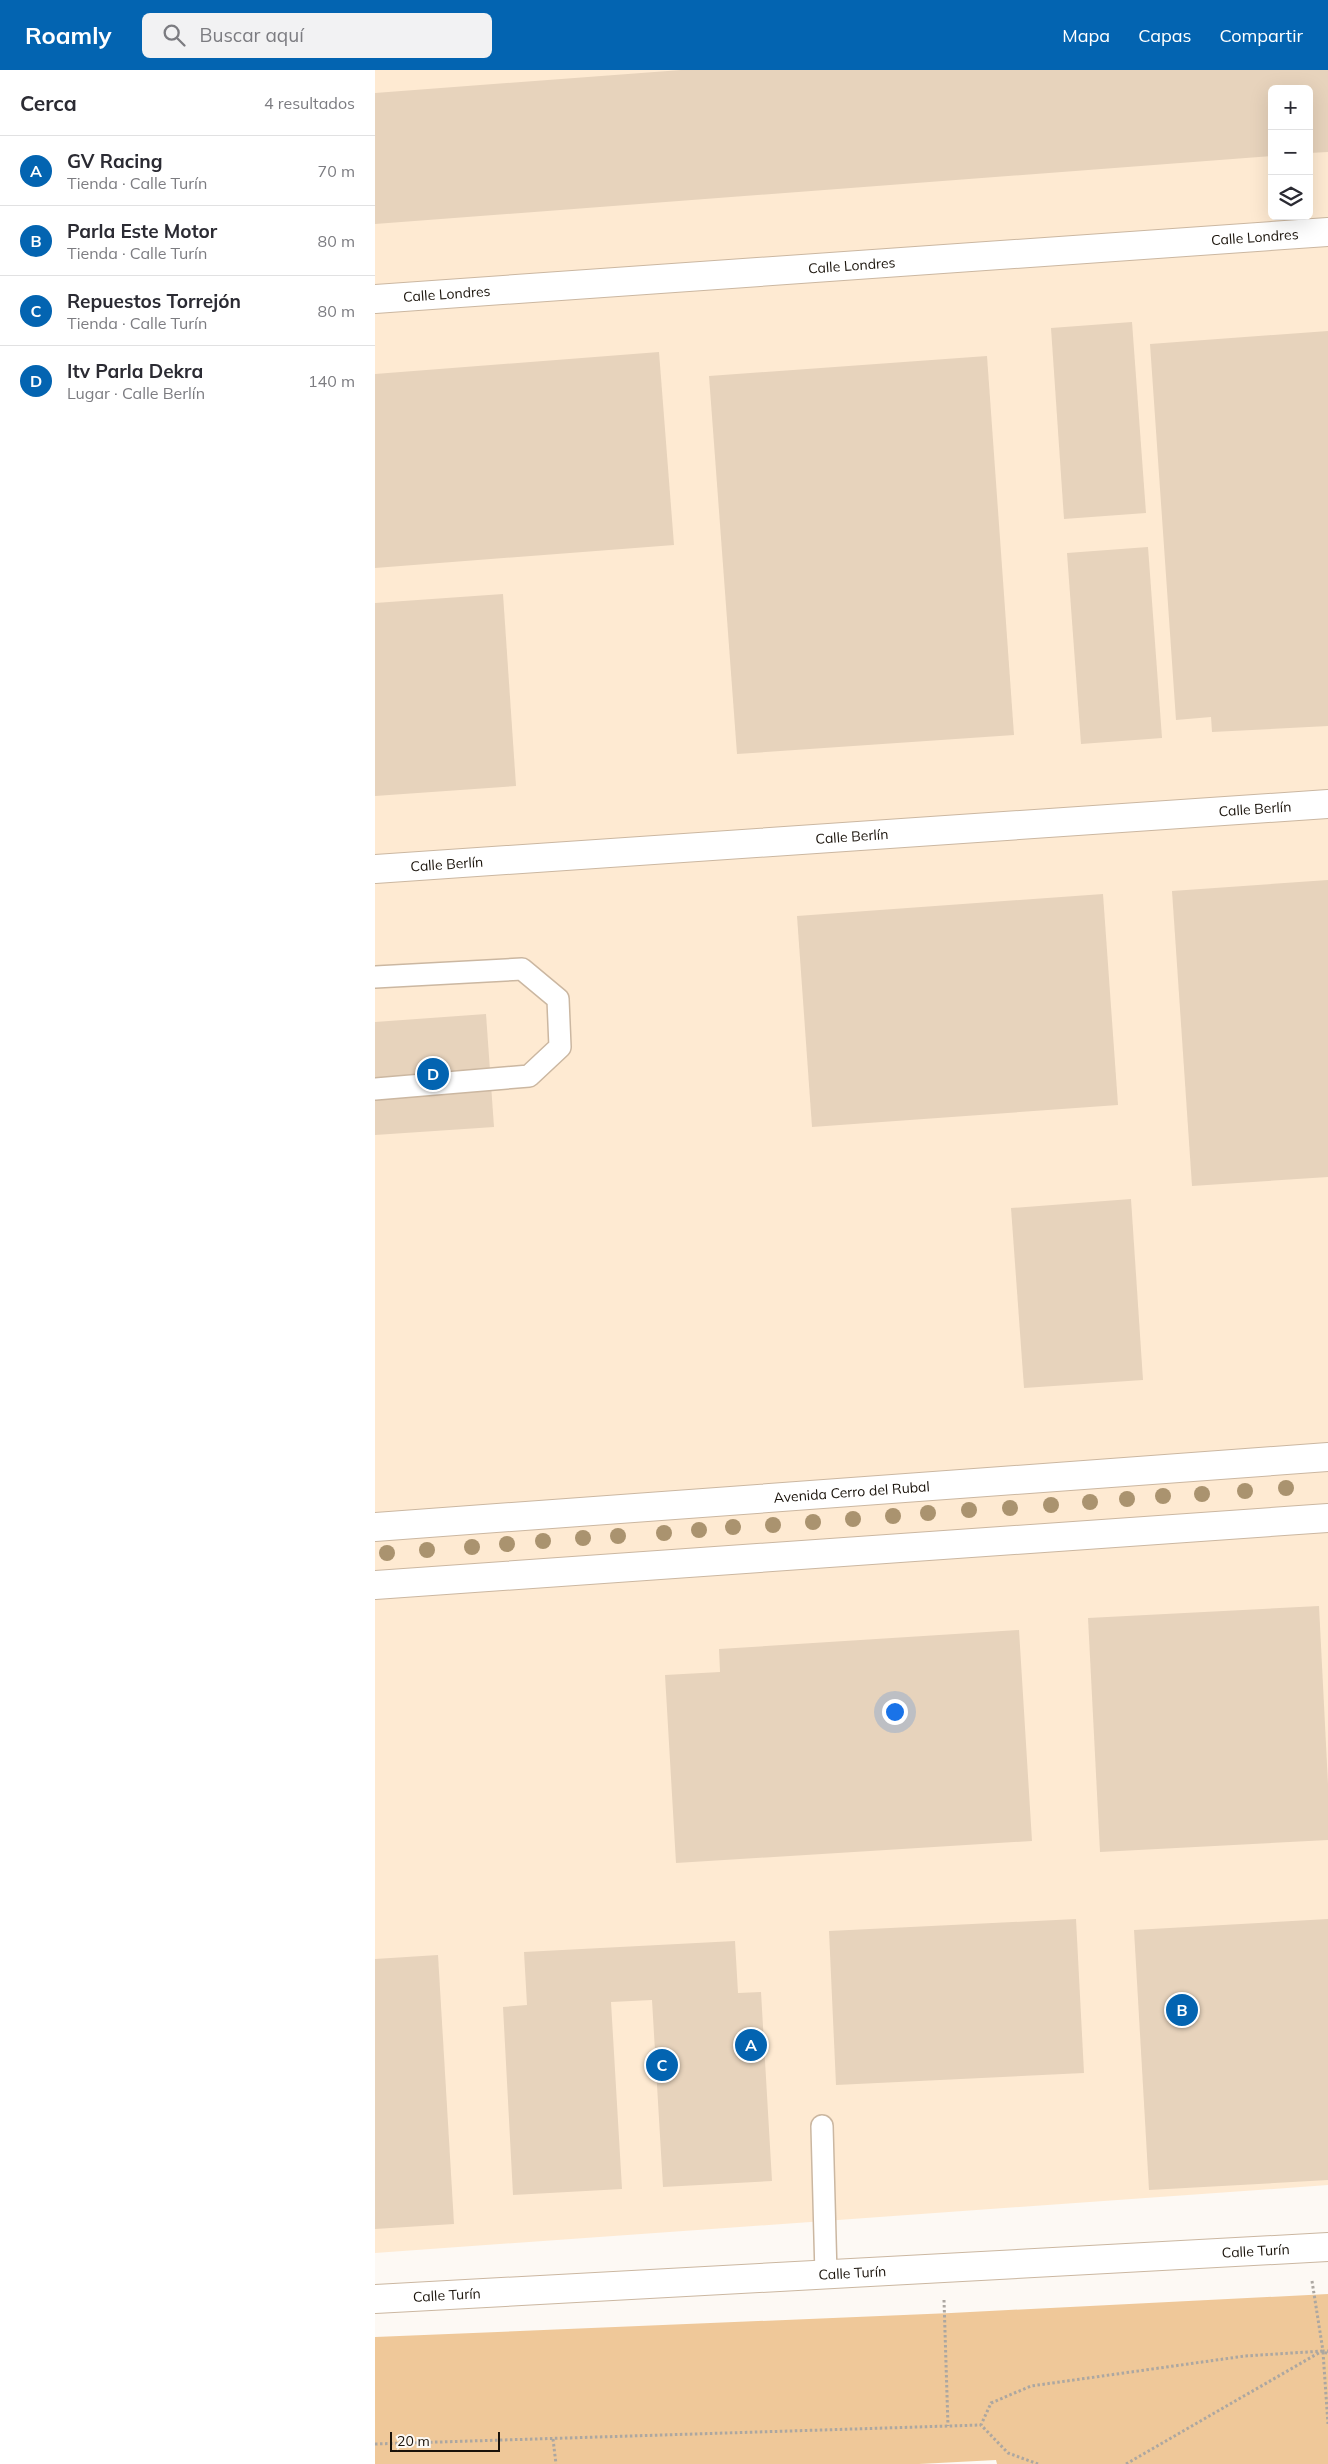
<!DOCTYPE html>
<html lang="es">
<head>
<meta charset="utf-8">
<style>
	:root { --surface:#fff; --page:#f2f2f3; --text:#2b2b33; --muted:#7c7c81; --line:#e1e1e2; --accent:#0364b1 }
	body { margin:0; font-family:Mulish,sans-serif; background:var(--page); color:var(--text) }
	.controls { position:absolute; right:15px; top:15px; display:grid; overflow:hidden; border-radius:8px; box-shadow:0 5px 20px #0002 }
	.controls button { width:45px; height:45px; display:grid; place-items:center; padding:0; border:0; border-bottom:1px solid var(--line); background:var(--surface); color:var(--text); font:25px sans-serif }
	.scale { position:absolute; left:15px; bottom:12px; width:110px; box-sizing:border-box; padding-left:5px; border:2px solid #1a130b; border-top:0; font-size:14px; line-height:18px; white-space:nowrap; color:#1a130b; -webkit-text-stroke:4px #fdf9f4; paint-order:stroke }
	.you { position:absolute; left:519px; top:1641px; width:18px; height:18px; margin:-12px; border:4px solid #fff; border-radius:50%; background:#1a73e8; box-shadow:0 0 0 8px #1a73e833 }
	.badge { display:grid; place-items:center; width:32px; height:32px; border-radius:50%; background:var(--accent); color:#fff; font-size:16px; font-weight:700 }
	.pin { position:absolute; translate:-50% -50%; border:2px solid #fff; box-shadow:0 1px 5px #0006 }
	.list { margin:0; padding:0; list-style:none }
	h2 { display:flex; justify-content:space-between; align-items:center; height:65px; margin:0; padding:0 20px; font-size:21px }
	h2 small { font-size:16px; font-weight:400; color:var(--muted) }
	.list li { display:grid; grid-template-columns:32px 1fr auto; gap:15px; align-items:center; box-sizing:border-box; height:70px; padding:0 20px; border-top:1px solid var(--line) }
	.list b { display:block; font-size:19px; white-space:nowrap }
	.list p { margin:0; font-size:16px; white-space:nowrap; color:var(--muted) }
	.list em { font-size:16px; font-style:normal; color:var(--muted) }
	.icon { flex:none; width:28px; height:28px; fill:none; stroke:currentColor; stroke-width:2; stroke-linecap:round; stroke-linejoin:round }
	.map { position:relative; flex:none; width:953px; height:2394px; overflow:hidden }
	header { display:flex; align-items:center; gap:30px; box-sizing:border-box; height:70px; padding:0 25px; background:var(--accent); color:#fff }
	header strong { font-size:24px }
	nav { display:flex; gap:28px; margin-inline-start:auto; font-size:18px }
	.search { width:350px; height:45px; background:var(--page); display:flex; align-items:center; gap:12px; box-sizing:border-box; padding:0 18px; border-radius:8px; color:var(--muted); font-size:19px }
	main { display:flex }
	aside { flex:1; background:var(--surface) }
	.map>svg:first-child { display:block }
	.built { fill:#feead2; fill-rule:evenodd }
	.green { fill:#efc899 }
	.building { fill:#e7d3bc }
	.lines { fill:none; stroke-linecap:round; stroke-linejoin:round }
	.service-casing { stroke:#cbb7a1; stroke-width:24 }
	.minor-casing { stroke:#cbb7a1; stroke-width:30 }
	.tertiary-casing { stroke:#cbb7a1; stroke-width:30 }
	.path { stroke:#aca7a1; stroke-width:3; stroke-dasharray:2.5 2.5; stroke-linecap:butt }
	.service { stroke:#fff; stroke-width:21 }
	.minor { stroke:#fff; stroke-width:28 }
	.tertiary { stroke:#fff; stroke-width:28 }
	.tree { fill:#aa936f }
	.labels { text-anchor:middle; stroke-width:4.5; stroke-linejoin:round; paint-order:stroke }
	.street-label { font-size:14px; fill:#1a130b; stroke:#fdf9f4 }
</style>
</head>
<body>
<header>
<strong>Roamly</strong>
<div class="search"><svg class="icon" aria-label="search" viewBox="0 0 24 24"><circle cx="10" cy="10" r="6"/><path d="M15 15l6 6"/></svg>Buscar aquí</div>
<nav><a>Mapa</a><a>Capas</a><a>Compartir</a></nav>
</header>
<main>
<aside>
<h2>Cerca<small>4 resultados</small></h2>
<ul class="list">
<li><span class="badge">A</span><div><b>GV Racing</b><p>Tienda · Calle Turín</p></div><em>70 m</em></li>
<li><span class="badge">B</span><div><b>Parla Este Motor</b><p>Tienda · Calle Turín</p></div><em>80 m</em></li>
<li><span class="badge">C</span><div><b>Repuestos Torrejón</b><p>Tienda · Calle Turín</p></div><em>80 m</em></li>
<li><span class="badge">D</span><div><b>Itv Parla Dekra</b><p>Lugar · Calle Berlín</p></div><em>140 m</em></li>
</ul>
</aside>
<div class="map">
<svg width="953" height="2394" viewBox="0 0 953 2394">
	<rect width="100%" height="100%" fill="#fdf9f4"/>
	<path class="built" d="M0 0H953V2115L0 2183ZM897 19H934V146H897Z"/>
	<polygon class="green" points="953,2224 953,2394 622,2394 621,2390 544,2394 0,2394 0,2267 576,2243"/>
	<g class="building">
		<polygon points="306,0 953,0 953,82 934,83 934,19 897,19 897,86 0,154 0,23"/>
		<polygon points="757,252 771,443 689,449 676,258"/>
		<polygon points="953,261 953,656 837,662 836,647 801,650 775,274"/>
		<polygon points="284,282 299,475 0,498 0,304"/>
		<polygon points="612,286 639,665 362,684 334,306"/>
		<polygon points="773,477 787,668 706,674 692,483"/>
		<polygon points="128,524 141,716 0,726 0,533"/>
		<polygon points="953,810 953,1107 817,1116 797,821"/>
		<polygon points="728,824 743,1035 437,1057 422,846"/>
		<polygon points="111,944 119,1057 0,1065 0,952"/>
		<polygon points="756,1129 768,1310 649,1318 636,1138"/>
		<polygon points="944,1536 953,1714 953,1770 725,1782 713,1548"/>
		<polygon points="644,1560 657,1771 301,1793 290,1605 345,1602 344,1579"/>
		<polygon points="701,1849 709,2003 461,2015 454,1861"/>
		<polygon points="953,1849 953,2110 774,2120 759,1860"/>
		<polygon points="360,1871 363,1923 386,1922 397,2111 288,2117 277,1930 236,1932 247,2119 138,2125 128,1937 152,1935 149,1882"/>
		<polygon points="63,1885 79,2154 0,2159 0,1889"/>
	</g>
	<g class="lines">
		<defs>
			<g id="service">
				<polyline points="0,907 147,899 183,929 185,977 154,1006 0,1019"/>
				<polyline points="447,2056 451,2205"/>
			</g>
			<g id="minor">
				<path id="s1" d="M0 229 953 162"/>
				<path id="s2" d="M0 799 953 734"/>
				<path id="s3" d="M0 2229 953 2177"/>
			</g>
			<g id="tertiary">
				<path id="s4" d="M0 1457 953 1387"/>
				<polyline points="0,1515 953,1448"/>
			</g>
		</defs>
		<use href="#service" class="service-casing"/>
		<use href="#minor" class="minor-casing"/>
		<use href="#tertiary" class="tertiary-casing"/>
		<g class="path">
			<polyline points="937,2211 948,2281 953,2281"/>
			<polyline points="569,2230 573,2356"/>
			<polyline points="948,2282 953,2354"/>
			<polyline points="178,2369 181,2394"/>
			<polyline points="0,2374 606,2355"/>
			<polyline points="663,2394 633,2383 606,2355 616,2333 656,2316 870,2286 948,2281 953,2284"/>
			<polyline points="751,2394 947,2281"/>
		</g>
		<use href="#service" class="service"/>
		<use href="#minor" class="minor"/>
		<use href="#tertiary" class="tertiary"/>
	</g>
	<g class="tree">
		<circle cx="911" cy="1418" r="8"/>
		<circle cx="870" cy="1421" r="8"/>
		<circle cx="827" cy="1424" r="8"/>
		<circle cx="788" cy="1426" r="8"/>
		<circle cx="752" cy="1429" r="8"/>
		<circle cx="715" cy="1432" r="8"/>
		<circle cx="676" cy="1435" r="8"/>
		<circle cx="635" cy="1438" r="8"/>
		<circle cx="594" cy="1440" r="8"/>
		<circle cx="553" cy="1443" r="8"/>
		<circle cx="518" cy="1446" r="8"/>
		<circle cx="478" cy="1449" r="8"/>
		<circle cx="438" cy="1452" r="8"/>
		<circle cx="398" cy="1455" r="8"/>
		<circle cx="358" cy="1457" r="8"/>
		<circle cx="324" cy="1460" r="8"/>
		<circle cx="289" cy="1463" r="8"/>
		<circle cx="243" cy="1466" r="8"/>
		<circle cx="208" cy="1468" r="8"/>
		<circle cx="168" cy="1471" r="8"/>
		<circle cx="132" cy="1474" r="8"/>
		<circle cx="97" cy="1477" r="8"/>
		<circle cx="52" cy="1480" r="8"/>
		<circle cx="12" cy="1483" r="8"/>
	</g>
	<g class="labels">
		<g class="street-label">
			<text dy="5" stroke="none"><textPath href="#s1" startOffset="882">Calle Londres</textPath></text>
			<text dy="5" stroke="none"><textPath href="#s1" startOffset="478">Calle Londres</textPath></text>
			<text dy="5" stroke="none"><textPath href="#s1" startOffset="72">Calle Londres</textPath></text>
			<text dy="5" stroke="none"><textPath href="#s2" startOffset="882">Calle Berlín</textPath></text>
			<text dy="5" stroke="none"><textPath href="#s2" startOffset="478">Calle Berlín</textPath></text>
			<text dy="5" stroke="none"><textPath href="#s2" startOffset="72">Calle Berlín</textPath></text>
			<text dy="5" stroke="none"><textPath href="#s4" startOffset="478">Avenida Cerro del Rubal</textPath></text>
			<text dy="5" stroke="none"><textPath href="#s3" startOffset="882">Calle Turín</textPath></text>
			<text dy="5" stroke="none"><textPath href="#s3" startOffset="478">Calle Turín</textPath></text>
			<text dy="5" stroke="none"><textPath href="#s3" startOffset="72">Calle Turín</textPath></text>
		</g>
	</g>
</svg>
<div class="controls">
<button>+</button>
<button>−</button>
<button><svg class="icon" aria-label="layers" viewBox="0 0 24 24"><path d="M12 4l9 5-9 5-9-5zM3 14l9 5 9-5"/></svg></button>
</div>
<div class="scale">20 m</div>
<div class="you"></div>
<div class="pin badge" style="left:376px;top:1975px">A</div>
<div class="pin badge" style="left:807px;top:1940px">B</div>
<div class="pin badge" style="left:287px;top:1995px">C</div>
<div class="pin badge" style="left:58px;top:1004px">D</div>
</div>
</main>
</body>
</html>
